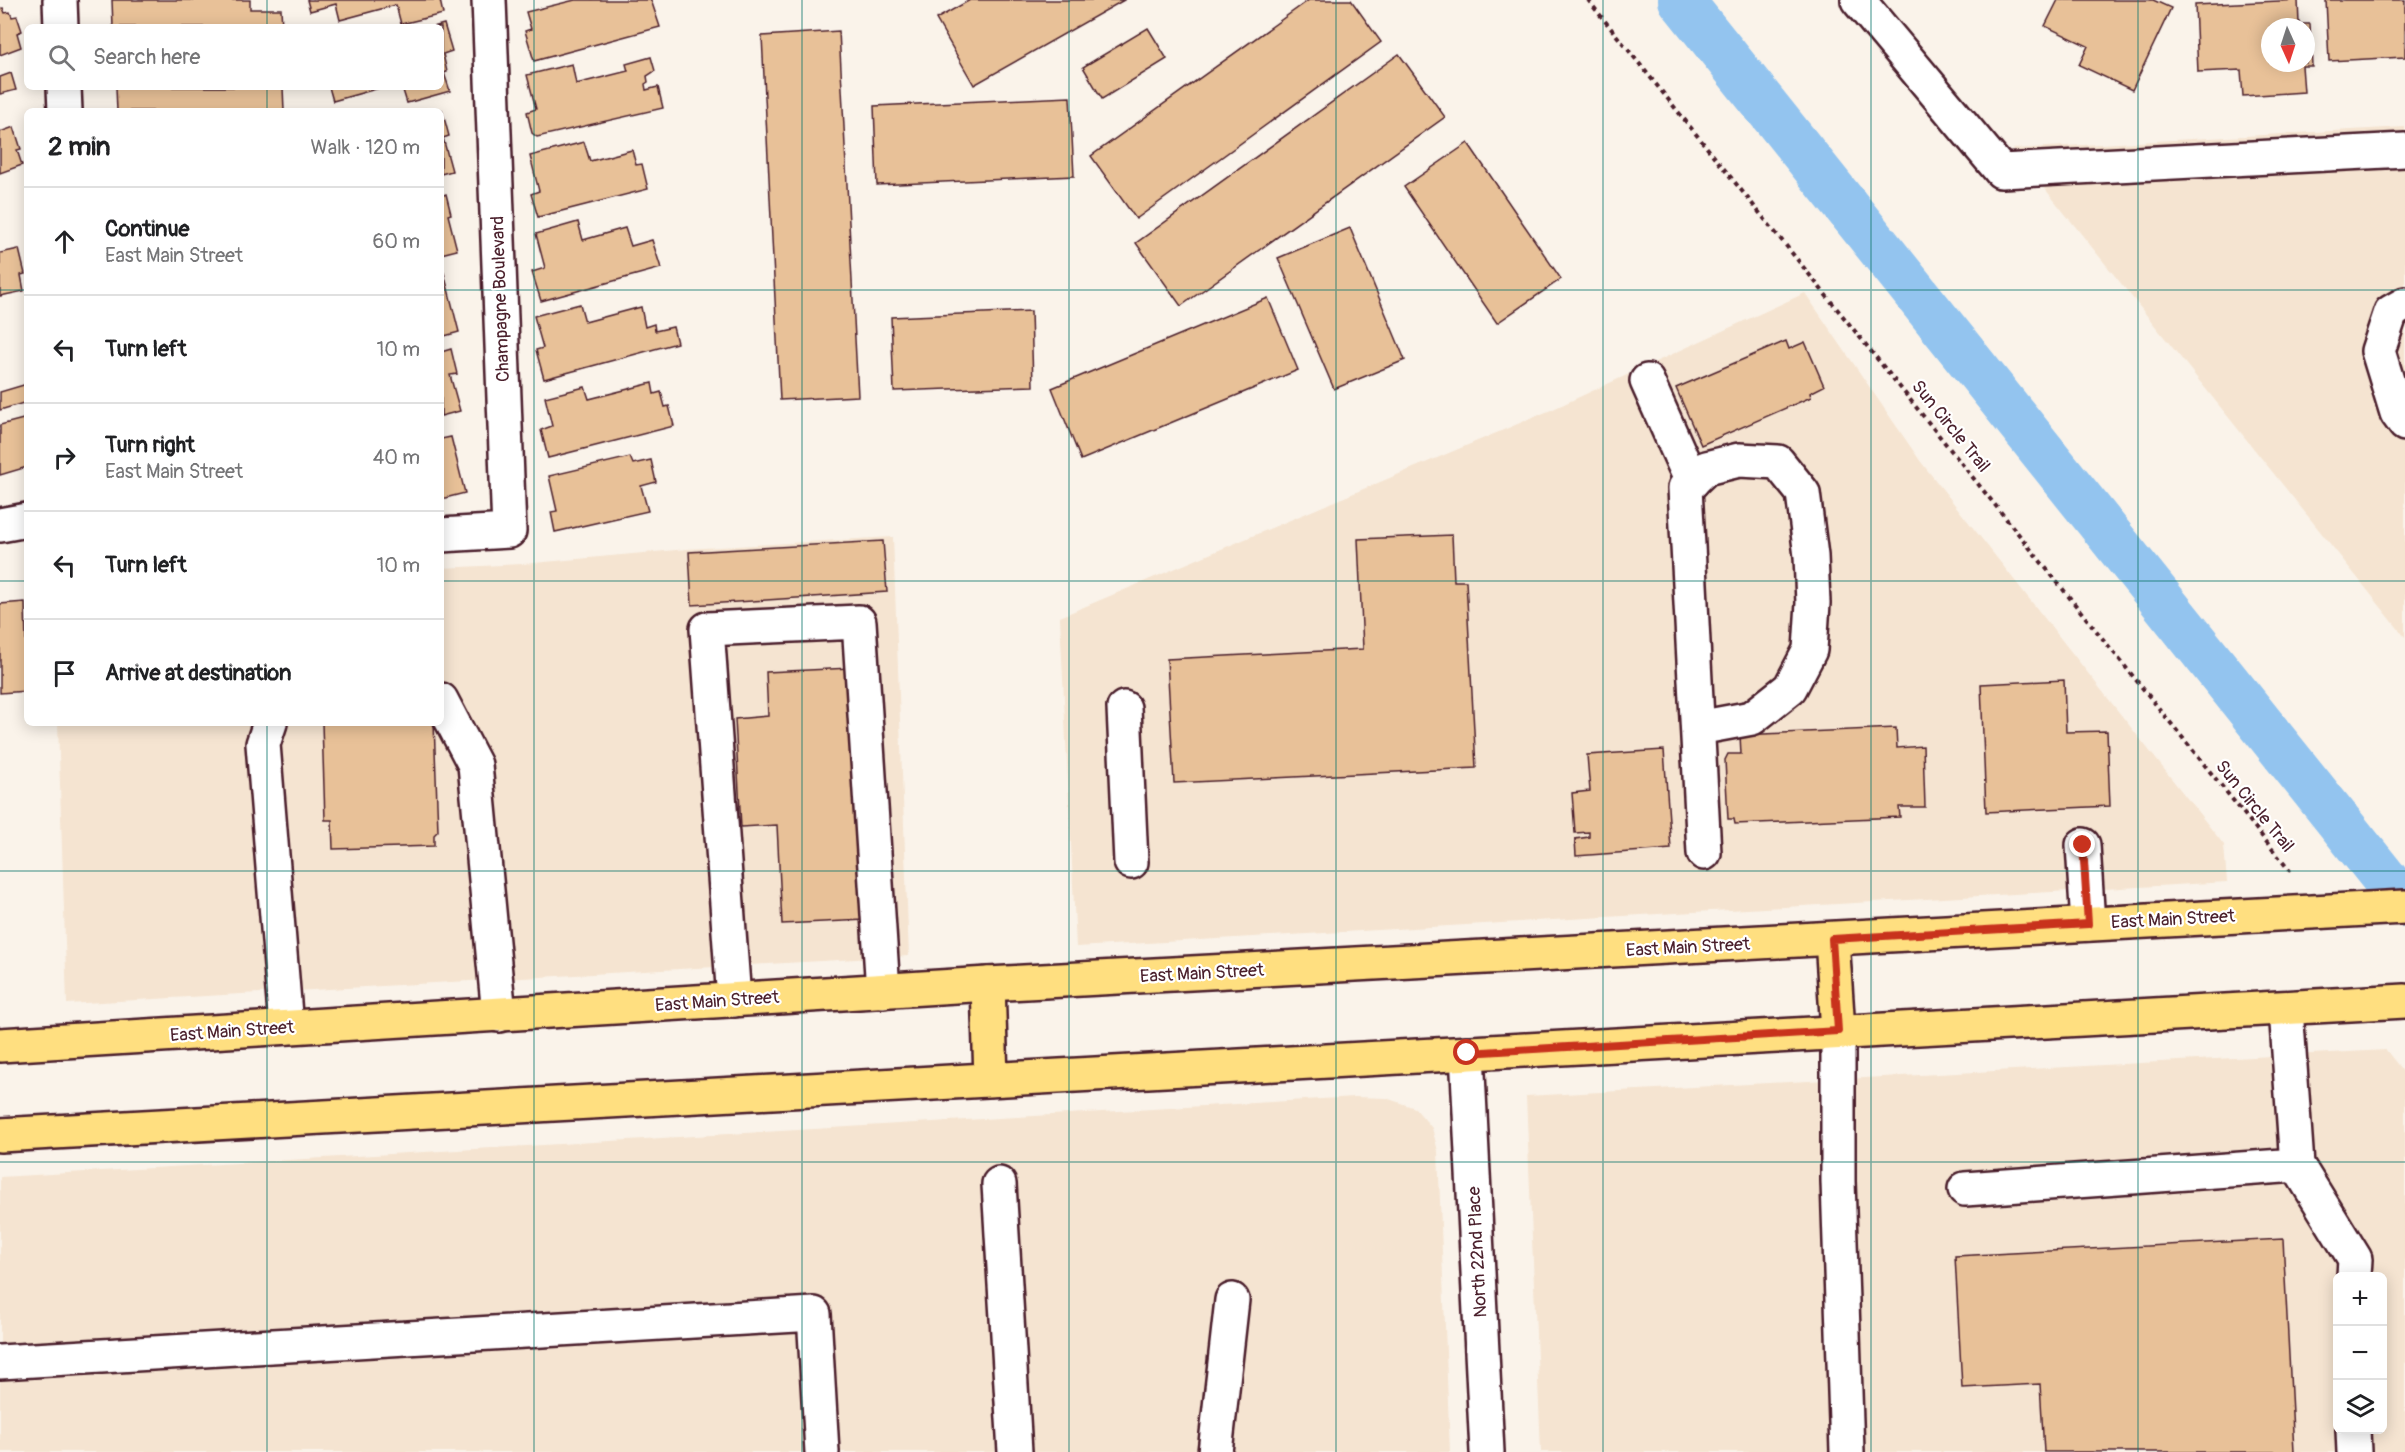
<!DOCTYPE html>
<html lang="en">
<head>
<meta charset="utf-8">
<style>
	:root { --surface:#fff; --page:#f2f2f2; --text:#202124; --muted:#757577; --line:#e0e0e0 }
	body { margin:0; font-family:Pangolin,sans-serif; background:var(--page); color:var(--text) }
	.controls { position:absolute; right:18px; bottom:18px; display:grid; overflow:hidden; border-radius:9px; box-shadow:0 3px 15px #0003 }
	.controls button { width:54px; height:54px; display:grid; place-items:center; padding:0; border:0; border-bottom:2px solid var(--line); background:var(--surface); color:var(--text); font:30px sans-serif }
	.compass { position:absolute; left:2261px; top:18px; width:54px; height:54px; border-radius:50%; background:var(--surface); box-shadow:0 3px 15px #0003; rotate:177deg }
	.stop { position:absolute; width:18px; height:18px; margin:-14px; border:4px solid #c8321e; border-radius:50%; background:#fff }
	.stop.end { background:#c8321e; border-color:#fff; box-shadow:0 2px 6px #0008 }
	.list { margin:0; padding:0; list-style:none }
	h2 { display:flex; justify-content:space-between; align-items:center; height:78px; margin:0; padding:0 24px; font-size:26px }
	h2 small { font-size:20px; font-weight:400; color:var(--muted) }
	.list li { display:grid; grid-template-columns:39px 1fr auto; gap:18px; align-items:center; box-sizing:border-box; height:108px; padding:0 24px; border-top:2px solid var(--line) }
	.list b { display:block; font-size:22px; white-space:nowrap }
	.list p { margin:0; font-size:20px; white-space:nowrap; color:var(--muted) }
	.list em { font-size:20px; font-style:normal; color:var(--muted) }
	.icon { flex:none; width:33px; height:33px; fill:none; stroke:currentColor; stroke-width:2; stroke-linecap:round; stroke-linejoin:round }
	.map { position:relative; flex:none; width:2405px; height:1452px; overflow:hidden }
	.search { position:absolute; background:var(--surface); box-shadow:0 3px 15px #0003; left:24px; top:24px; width:420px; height:66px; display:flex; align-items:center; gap:15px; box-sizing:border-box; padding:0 21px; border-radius:9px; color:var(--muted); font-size:22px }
	.panel { position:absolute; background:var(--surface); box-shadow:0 3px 15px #0003; left:24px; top:108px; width:420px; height:618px; border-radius:9px }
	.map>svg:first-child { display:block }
	.built { fill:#f5e4d1; fill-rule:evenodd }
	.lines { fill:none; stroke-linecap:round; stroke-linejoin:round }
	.canal { stroke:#93c4ef; stroke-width:46 }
	.building { fill:#e8c198; stroke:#4a1f2b; stroke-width:1.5; fill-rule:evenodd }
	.minor-casing { stroke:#4a1f2b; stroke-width:38 }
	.major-casing { stroke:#4a1f2b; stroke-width:38 }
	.path { stroke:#4a1f2b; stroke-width:4; stroke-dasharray:4.5 4.5; stroke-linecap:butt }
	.minor { stroke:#fff; stroke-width:33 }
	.major { stroke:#ffdf80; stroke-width:33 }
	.route { stroke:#c8321e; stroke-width:8 }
	.grid { fill:none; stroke:#0f766e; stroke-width:1.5; stroke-opacity:0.55 }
	.labels { text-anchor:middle; stroke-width:4.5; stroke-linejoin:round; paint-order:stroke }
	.street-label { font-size:18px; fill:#4a1f2b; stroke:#fff }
</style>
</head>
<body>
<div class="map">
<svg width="2405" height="1452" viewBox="0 0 2405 1452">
	<rect width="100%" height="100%" fill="#faf3ea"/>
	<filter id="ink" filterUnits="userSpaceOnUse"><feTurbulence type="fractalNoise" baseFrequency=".0167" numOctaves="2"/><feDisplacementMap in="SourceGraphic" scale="12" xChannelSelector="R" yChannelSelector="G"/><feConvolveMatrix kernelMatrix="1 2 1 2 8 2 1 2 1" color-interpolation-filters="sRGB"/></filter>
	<g filter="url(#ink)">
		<g class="built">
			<polygon points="2405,127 2405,637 2013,149"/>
			<polygon points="1805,293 1921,462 2224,845 2227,882 1076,947 1060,617 1551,410"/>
			<polygon points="893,537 909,956 67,1004 58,723 441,723 441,568 523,564 687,549"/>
			<path d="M2386 1050 2405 1074V1452H1541L1526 1096ZM2338 1276H2382V1430H2338Z"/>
			<polygon points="1355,1097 1386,1098 1415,1108 1432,1128 1438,1151 1450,1452 0,1452 0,1177"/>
		</g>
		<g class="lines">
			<polyline class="canal" points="1681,0 2405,904"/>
		</g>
		<g class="building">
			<polygon points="112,0 250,0 250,9 281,9 282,27 113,27"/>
			<polygon points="307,0 440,0 443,14 401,24 396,5 340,20 336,4 310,11"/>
			<polygon points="575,0 651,0 660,27 534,61 525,31 531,29 526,12"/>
			<polygon points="970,0 1124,0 974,85 936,19"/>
			<polygon points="1309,0 1351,0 1381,42 1136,219 1091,156"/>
			<polygon points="2058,0 2153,0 2171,8 2132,90 2079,65 2088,46 2045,26"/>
			<path d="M2298 0 2299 24H2310L2312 66H2302L2304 92 2243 96 2241 70 2198 72 2195 5ZM2270 27H2306V63H2270Z"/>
			<polygon points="2326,0 2405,0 2405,57 2329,61"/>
			<polygon points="3,8 5,13 10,12 12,17 17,16 22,31 17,33 21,47 0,55 0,9"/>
			<polygon points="444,24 452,51 443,54 447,72 444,73 450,91 407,103 402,87 441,87 441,27 433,27"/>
			<polygon points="1148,28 1167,59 1102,99 1083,67"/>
			<polygon points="839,31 858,396 780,400 762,36"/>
			<polygon points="1399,54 1445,117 1181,306 1136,243"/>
			<polygon points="651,57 655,71 647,76 648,82 645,84 646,90 658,87 663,108 537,137 532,133 527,112 536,109 527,75 572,64 576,84 628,71 626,64"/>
			<polygon points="11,73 16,90 0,94 0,77"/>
			<polygon points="116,87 283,87 284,111 117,111"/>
			<polygon points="329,87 383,87 333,101"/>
			<polygon points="1070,97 1074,176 877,185 874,106"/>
			<polygon points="442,110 449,136 443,138 452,171 441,174 441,111 438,111"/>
			<polygon points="14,127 21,149 17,150 22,165 0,173 0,132"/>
			<polygon points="584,142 590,161 632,150 636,165 642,164 648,189 538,217 531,194 539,191 530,156"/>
			<polygon points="1468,143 1561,279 1497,323 1404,187"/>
			<polygon points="446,194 451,214 448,215 457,250 441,254 441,196"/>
			<polygon points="578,222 583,240 625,228 631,246 652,240 661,268 541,301 532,272 545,268 536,234"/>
			<polygon points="1350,228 1405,360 1334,389 1278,258"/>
			<polygon points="19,249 25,274 21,275 24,291 0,296 0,253"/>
			<polygon points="444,273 459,332 441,337 441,274"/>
			<polygon points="1268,298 1298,370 1081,460 1052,388"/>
			<polygon points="580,304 585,322 641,307 645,327 654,324 655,331 673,327 677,343 544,379 536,350 543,348 534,316"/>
			<polygon points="1031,311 1033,386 894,391 891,317"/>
			<polygon points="1786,341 1789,349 1805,342 1824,386 1810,393 1811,397 1701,445 1676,388"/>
			<polygon points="451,349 457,374 450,375 460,411 441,416 441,352"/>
			<polygon points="652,383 654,394 661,392 665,407 669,406 674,426 548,458 541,430 552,426 545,397 585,387 589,399"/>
			<polygon points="27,384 27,402 0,410 0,392"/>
			<polygon points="27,418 27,467 0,475 0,425"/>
			<polygon points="451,437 465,493 441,499 441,439"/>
			<polygon points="630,457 633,464 651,460 656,482 641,486 648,511 555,532 551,512 557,511 549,476"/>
			<polygon points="1452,535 1454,581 1466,581 1476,768 1174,783 1167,659 1363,649 1358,539"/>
			<polygon points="883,541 887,592 692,605 689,552"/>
			<polygon points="25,602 27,691 0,693 0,604"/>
			<polygon points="851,668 865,920 782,924 777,825 741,827 735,719 768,716 766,672"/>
			<polygon points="2064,680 2066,732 2107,731 2110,806 1986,812 1981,684"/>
			<polygon points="322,723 434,723 438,831 434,835 434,846 333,849 332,820 325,820"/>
			<polygon points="1896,728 1897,748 1923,746 1925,807 1899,807 1900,817 1735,824 1734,819 1728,819 1725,760 1728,754 1741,754 1740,735"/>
			<polygon points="1664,750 1671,849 1576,856 1575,839 1589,837 1589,832 1575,833 1572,793 1590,791 1587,755"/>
			<polygon points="2283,1239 2294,1452 2044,1452 2040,1384 1962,1388 1955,1256"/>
		</g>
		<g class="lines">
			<defs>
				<g id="minor">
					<polyline points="60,0 61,27"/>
					<polyline points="1858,0 2001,171 2405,150"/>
					<polyline points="64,87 65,111"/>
					<polyline points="2405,304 2391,312 2378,351 2397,413 2405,424"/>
					<polyline points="1647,381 1692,482"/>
					<polyline points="0,525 27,520"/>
					<polyline points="441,535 509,531 489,0"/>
					<polyline points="441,700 475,765 499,1015"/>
					<polyline points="1124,708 1131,862"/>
					<polyline points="270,723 263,744 286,1027"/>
					<polyline points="1698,728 1752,718 1790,688 1810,650 1813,603 1811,556 1803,493 1778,462 1739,460 1706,468 1685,488 1704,853"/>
					<polyline points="2083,845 2088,924"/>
					<polyline points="734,1000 707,629 859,622 883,991"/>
					<polyline points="2286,1009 2297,1165 2355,1259 2354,1276"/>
					<polyline points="1838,1031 1838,1181 1847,1452"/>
					<polyline points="1467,1053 1487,1452"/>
					<polyline points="999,1184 1015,1452"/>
					<polyline points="1965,1189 2297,1165"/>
					<polyline points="0,1362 814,1314 822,1452"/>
					<polyline points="2353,1430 2354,1452"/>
					<polyline points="1215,1452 1232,1300"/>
				</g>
				<g id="major">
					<polyline points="1832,939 1838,1031"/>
					<polyline points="988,984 991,1079"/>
					<polyline points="0,1045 988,984 2405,907"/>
					<polyline points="0,1135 2405,1001"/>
				</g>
			</defs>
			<use href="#minor" class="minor-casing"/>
			<use href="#major" class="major-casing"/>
			<polyline class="path" points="1588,0 2290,871"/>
			<use href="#minor" class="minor"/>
			<use href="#major" class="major"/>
		</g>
	</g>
	<g class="lines" filter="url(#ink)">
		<polyline class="route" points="1467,1053 1838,1031 1832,939 2088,924 2083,845"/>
	</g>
	<path class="grid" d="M267 0V27M534 0V1452M802 0V1452M1069 0V1452M1336 0V1452M1603 0V1452M1871 0V1452M2138 0V1452M267 87V111M0 290H27M441 290H2405M0 581H27M441 581H2405M267 723V1452M0 871H2405M0 1162H2405"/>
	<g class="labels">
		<g class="street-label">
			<text transform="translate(500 299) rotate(-92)" y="6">Champagne Boulevard</text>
			<text transform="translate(1951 426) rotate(51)" y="6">Sun Circle Trail</text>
			<text transform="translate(2255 806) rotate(51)" y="6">Sun Circle Trail</text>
			<text transform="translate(2173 919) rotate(-3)" y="6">East Main Street</text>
			<text transform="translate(1688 947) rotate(-3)" y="6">East Main Street</text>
			<text transform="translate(1202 973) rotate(-3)" y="6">East Main Street</text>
			<text transform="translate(717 1001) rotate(-4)" y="6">East Main Street</text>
			<text transform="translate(232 1031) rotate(-4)" y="6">East Main Street</text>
			<text transform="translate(1477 1252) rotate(-93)" y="6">North 22nd Place</text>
		</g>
	</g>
</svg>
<div class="controls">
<button>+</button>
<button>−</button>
<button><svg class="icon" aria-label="layers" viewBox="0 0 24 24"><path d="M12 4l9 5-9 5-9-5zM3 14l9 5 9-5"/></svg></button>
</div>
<svg class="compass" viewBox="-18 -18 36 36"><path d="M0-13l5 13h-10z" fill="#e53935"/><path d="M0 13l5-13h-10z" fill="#757577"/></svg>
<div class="stop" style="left:1467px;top:1053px"></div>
<div class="stop end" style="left:2083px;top:845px"></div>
<div class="search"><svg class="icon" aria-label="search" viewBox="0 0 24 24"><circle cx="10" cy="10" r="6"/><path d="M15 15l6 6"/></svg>Search here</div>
<section class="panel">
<h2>2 min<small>Walk · 120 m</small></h2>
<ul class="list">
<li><svg class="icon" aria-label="ahead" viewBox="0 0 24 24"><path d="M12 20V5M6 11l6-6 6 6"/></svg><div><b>Continue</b><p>East Main Street</p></div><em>60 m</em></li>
<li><svg class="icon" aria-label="left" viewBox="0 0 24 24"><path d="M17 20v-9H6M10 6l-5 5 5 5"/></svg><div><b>Turn left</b></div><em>10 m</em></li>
<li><svg class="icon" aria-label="right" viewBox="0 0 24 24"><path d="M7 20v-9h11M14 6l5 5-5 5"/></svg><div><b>Turn right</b><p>East Main Street</p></div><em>40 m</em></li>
<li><svg class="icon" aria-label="left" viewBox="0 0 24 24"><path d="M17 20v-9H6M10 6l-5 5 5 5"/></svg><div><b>Turn left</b></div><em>10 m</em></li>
<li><svg class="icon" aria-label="arrive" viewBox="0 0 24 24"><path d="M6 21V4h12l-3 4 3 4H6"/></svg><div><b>Arrive at destination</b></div></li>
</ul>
</section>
</div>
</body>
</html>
